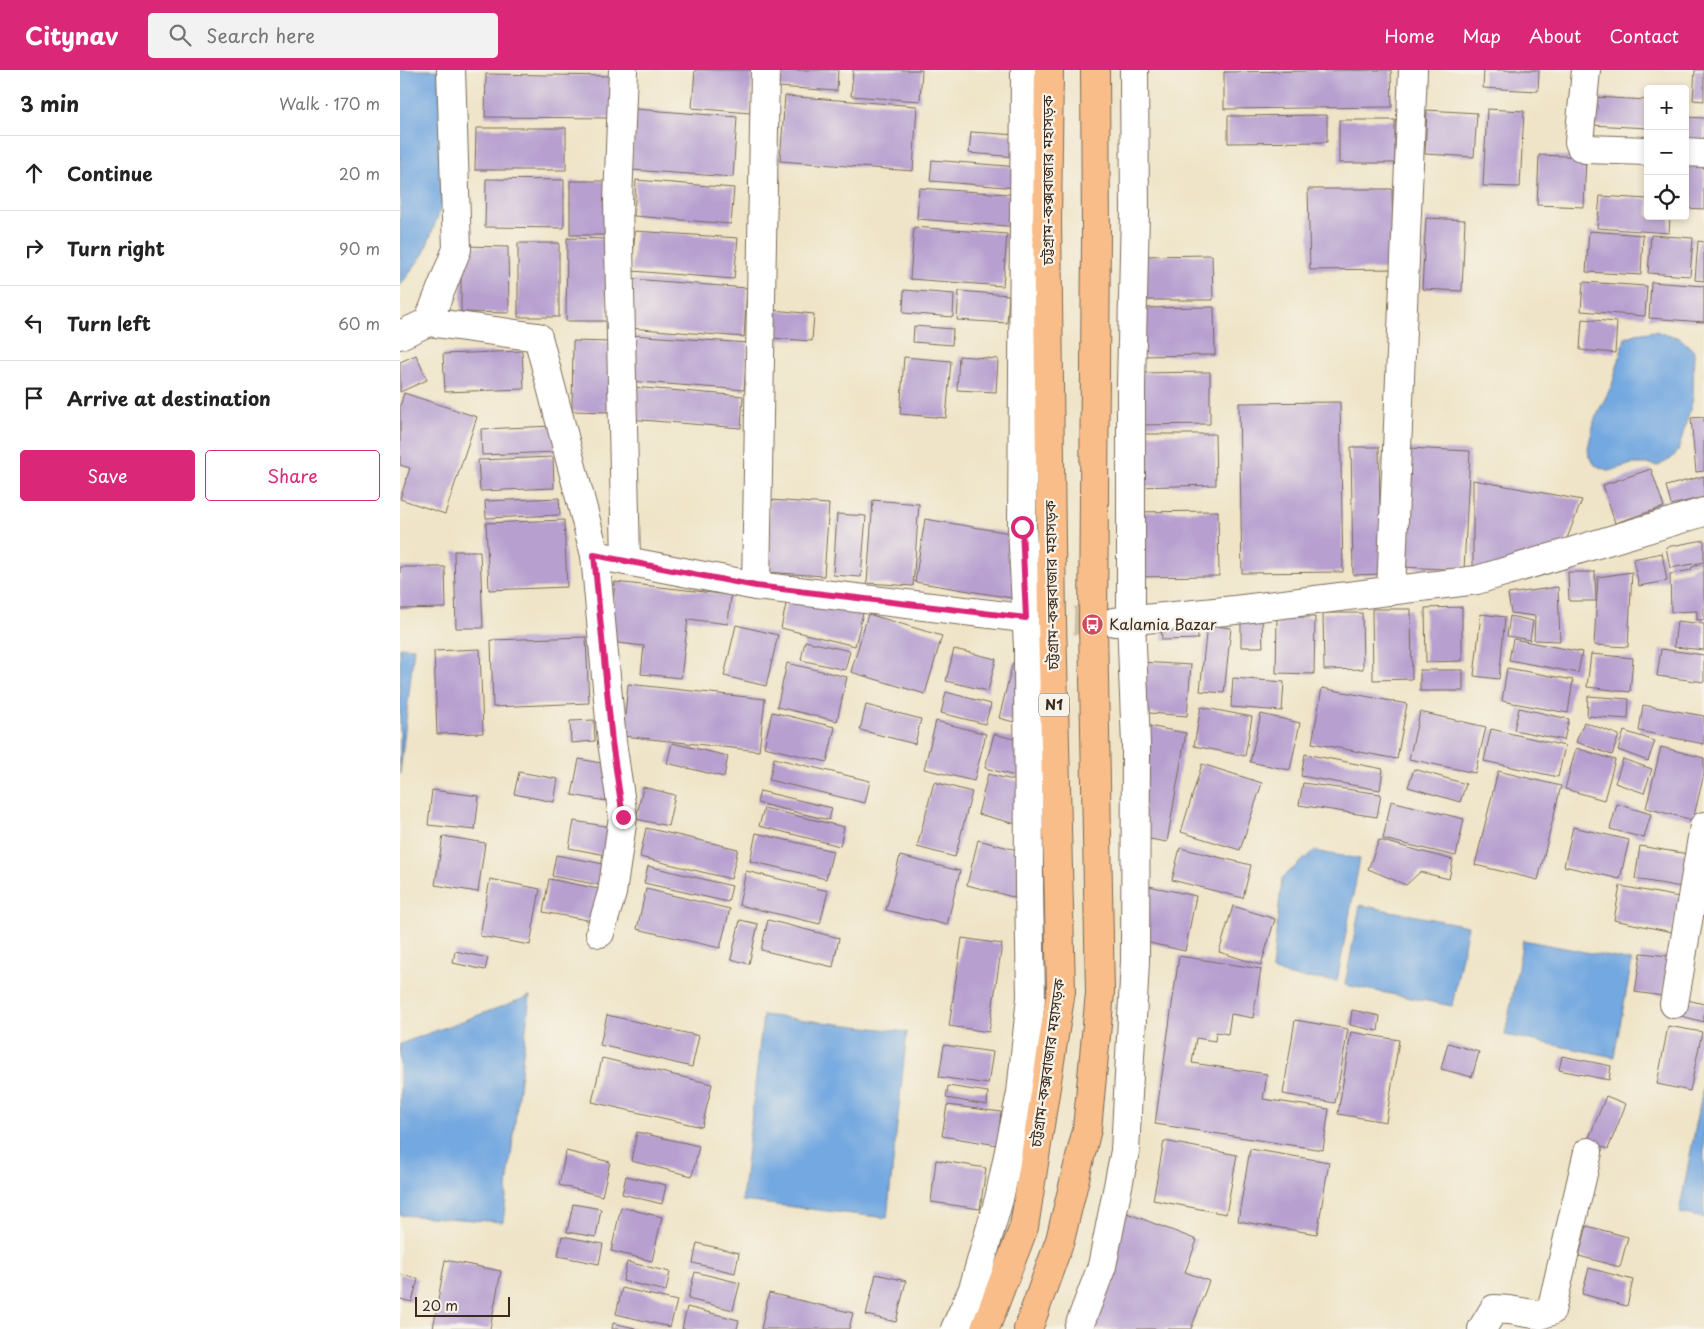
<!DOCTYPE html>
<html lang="en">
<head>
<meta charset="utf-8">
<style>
	:root { --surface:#fff; --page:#f2f2f2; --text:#222; --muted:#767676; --line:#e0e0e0; --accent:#db2777 }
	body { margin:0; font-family:"Playpen Sans","Noto Sans Bengali",sans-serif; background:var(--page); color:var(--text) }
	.controls { position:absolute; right:15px; top:15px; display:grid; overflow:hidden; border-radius:5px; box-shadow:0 2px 8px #0003 }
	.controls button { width:45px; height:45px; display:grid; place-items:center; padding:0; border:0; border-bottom:1px solid var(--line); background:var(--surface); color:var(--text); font:25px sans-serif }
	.scale { position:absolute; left:15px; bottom:12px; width:95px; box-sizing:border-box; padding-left:5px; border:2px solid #3b2a1e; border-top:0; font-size:14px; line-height:18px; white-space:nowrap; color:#3b2a1e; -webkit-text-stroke:4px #f7f3e8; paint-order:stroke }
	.stop { position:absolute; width:15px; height:15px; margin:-11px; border:4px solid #db2777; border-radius:50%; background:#fff }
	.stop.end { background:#db2777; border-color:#fff; box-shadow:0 1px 5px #0008 }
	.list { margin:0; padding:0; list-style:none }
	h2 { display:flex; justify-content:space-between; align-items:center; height:65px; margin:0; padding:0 20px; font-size:21px }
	h2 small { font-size:16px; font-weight:400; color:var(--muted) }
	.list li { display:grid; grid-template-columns:32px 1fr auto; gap:15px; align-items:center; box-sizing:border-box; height:75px; padding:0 20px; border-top:1px solid var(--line) }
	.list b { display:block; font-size:19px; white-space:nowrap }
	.list em { font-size:16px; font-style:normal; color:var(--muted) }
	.actions { display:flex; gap:10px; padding:15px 20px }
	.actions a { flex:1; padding:11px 0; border:1px solid var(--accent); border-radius:5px; text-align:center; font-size:18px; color:var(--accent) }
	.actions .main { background:var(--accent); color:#fff }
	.icon { flex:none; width:28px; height:28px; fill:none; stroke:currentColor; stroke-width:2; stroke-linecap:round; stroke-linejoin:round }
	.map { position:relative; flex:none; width:1304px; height:1259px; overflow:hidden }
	header { display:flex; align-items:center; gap:30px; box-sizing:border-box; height:70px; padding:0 25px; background:var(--accent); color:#fff }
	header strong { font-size:24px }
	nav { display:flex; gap:28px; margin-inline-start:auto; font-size:18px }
	.search { width:350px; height:45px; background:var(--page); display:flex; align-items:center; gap:12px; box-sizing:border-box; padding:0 18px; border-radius:5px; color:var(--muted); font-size:19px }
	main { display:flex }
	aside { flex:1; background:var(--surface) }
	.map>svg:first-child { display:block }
	.water { fill:#73a8e0; stroke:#57697f }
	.building { fill:#b7a0d0 }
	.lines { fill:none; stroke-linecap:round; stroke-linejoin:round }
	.minor-tunnel { stroke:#cbbfa5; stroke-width:28; stroke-dasharray:28 14; stroke-linecap:butt }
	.minor-casing { stroke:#7a6b59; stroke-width:30 }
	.trunk-casing { stroke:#7a6b59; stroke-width:30 }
	.minor { stroke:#fff; stroke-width:28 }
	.trunk { stroke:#f8bd89; stroke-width:28 }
	.route { stroke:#db2777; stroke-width:6 }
	.labels { text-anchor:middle; stroke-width:4.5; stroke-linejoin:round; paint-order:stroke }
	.shield { fill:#f7f3e8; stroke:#73665b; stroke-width:1 }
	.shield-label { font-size:14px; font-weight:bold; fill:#3b2a1e }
	.street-label { font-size:15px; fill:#3b2a1e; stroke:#f7f3e8 }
	.poi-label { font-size:15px; fill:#3b2a1e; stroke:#f7f3e8; text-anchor:start }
</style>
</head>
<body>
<header>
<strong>Citynav</strong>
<div class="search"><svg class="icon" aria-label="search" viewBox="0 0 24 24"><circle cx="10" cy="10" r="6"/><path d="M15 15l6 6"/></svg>Search here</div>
<nav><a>Home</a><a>Map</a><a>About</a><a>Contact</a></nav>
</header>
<main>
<aside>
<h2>3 min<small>Walk · 170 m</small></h2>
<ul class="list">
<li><svg class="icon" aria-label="ahead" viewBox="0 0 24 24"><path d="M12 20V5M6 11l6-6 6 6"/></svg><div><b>Continue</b></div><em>20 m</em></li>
<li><svg class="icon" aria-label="right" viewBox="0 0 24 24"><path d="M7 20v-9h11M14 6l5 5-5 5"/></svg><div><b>Turn right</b></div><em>90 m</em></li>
<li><svg class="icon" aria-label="left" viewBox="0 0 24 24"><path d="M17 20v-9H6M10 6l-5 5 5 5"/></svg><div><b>Turn left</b></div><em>60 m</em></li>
<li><svg class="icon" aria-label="arrive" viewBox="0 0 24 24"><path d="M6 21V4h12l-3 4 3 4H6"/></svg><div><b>Arrive at destination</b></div></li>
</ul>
<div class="actions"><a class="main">Save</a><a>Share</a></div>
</aside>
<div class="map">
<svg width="1304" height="1259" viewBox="0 0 1304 1259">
	<rect width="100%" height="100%" fill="#f7f3e8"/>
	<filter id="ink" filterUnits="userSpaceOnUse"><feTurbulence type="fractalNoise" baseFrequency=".02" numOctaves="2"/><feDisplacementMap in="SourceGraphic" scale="10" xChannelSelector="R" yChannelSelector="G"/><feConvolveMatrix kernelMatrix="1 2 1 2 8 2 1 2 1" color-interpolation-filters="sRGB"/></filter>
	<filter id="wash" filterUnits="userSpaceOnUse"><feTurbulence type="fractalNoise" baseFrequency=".0096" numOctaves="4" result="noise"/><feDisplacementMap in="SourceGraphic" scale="20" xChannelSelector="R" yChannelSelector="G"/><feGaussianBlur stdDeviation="1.12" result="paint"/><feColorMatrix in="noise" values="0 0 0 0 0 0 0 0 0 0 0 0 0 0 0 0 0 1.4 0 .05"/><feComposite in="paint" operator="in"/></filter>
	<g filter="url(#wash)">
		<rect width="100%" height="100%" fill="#efe4c7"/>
		<g class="water">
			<polygon points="0,0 38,0 45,93 41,138 24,183 0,216"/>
			<polygon points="1255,261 1280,268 1294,281 1293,329 1278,381 1271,389 1258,396 1249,394 1232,394 1209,401 1195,395 1189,387 1188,378 1195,348 1212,315 1225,268 1236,264"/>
			<polygon points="0,577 14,578 0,704"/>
			<polygon points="914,781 960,789 937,911 894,907 872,900 882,808"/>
			<polygon points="960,835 1068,856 1052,936 945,915"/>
			<polygon points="1123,870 1232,891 1214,987 1105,965"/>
			<polygon points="130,926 103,1152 0,1145 0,974"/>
			<polygon points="363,945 507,962 487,1148 342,1131"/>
			<polygon points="1304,1013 1304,1148 1279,1143"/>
		</g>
		<g id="blocks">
			<g class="building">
				<polygon points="295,0 352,0 350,43 292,38"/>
				<polygon points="379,0 438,0 437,21 377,17"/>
				<polygon points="453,0 522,0 520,31 451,26"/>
				<polygon points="991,0 992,37 824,39 824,2"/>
				<polygon points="1084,0 1139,0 1138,21 1083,18"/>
				<polygon points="1295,0 1304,0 1304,31 1293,30"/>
				<polygon points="86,4 212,6 212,48 85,47"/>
				<polygon points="385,26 517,36 513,101 380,91"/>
				<polygon points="1193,27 1248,30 1248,58 1192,55"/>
				<polygon points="235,39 337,47 333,107 231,100"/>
				<polygon points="1087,39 1124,41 1120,117 1083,116"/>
				<polygon points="1027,40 1077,43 1074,87 1025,84"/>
				<polygon points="927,45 927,72 828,73 828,46"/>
				<polygon points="1285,47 1304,48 1304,73 1285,72"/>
				<rect x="939" y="50" width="56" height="43"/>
				<polygon points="76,58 166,58 166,100 75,100"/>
				<polygon points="571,62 618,65 616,87 569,83"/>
				<polygon points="1139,85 1186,87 1184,137 1137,135"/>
				<polygon points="1285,86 1304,88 1304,139 1285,138"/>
				<polygon points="532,90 619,97 618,118 530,111"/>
				<polygon points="86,109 164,110 164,158 85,157"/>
				<polygon points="236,110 334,118 331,154 234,146"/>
				<rect x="170" y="111" width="42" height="54"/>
				<polygon points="519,118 622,125 620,157 517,149"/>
				<polygon points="908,119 992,119 994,199 910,200"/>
				<polygon points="1200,126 1248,129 1248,146 1270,146 1269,163 1197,158"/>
				<polygon points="1026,148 1065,150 1062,221 1022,219"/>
				<polygon points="514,157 607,164 603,216 510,209"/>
				<polygon points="235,161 338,168 334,209 232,201"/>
				<polygon points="1189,161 1243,165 1241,205 1186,202"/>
				<polygon points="1251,165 1293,168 1290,206 1248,203"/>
				<polygon points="167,168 207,169 207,251 166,251"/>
				<polygon points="1298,171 1304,172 1304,211 1295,210"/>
				<rect x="118" y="173" width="41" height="74"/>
				<polygon points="61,176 108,177 109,243 61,242"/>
				<polygon points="812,185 813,230 742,230 742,186"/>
				<polygon points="233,209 347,218 344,267 229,258"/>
				<polygon points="1183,212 1247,216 1245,246 1181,241"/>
				<polygon points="1251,212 1304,216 1304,252 1249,248"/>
				<polygon points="504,220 554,224 553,247 503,243"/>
				<polygon points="559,221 609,225 607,253 557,250"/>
				<polygon points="814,237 815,285 738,286 737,238"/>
				<polygon points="373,240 414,244 412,271 371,268"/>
				<polygon points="1182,249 1217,252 1215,283 1180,280"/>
				<polygon points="514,256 553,259 552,275 513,272"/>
				<polygon points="232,265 348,273 344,320 228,311"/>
				<polygon points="173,271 211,272 209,342 172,341"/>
				<polygon points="122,281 124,319 45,322 43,284"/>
				<polygon points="16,285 27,310 0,322 0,292"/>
				<polygon points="559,286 598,289 596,322 557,320"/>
				<polygon points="504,287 551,291 546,348 500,344"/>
				<polygon points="810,302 810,354 736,355 735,303"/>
				<polygon points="232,317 343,326 341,358 229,349"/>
				<polygon points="4,323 77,347 45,444 0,429 10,398 0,395 0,336"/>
				<polygon points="940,332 943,502 842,503 839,333"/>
				<polygon points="1304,347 1304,401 1296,402 1291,348"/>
				<polygon points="154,356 156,382 82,385 81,359"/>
				<polygon points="734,364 815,364 816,415 735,417"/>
				<polygon points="951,377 979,377 981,504 953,505"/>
				<polygon points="1008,378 1070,381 1064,500 1002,497"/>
				<polygon points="153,387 154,418 80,421 78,390"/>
				<polygon points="1251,399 1264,437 1215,453 1203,415"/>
				<polygon points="1304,406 1304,427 1271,435 1266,416"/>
				<polygon points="1073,410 1182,430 1162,481 1073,504"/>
				<polygon points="159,428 160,445 86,448 85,431"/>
				<polygon points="370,430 429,434 424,506 365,502"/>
				<polygon points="473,430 519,434 513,516 467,513"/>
				<polygon points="818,441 819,506 731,507 730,442"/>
				<polygon points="437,444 466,446 461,507 433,505"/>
				<polygon points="525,449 634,467 624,530 515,512"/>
				<polygon points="164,450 167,517 89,520 86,453"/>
				<polygon points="1304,470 1304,492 1270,498 1266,477"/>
				<polygon points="54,481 80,481 83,558 56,558"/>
				<polygon points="1262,483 1267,511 1239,516 1233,489"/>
				<polygon points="1304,494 1304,550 1297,550 1297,541 1271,542 1270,504 1291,500 1292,497"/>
				<polygon points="0,497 45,497 46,538 0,539"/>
				<polygon points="1168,502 1195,502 1196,531 1169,531"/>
				<polygon points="1232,502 1228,577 1194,575 1198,507"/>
				<polygon points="215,512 331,525 328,554 288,549 281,608 241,604 244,576 209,572"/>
				<polygon points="1158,517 1160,571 1134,570 1135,546 1111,543 1108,524"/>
				<polygon points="388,525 463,543 455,576 381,558"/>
				<polygon points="1062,537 1062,591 1026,592 1025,538"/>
				<polygon points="972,539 1011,539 1012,609 973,610"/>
				<polygon points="923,543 962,543 963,599 924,600"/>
				<polygon points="468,544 542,566 525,624 451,602"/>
				<polygon points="1081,544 1105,547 1099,609 1074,606"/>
				<polygon points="1110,546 1133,551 1130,570 1107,566"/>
				<polygon points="877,547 915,547 914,604 876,603"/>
				<polygon points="841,549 862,550 863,577 841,577"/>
				<polygon points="1277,551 1304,554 1304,580 1274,577"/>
				<polygon points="797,553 798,569 762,570 761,554"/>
				<polygon points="336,555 378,565 366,616 324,606"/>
				<polygon points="807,555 831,558 824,623 800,621"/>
				<polygon points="186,567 189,633 93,637 91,570"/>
				<polygon points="1113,569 1182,582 1178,603 1109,590"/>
				<polygon points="405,571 450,581 445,600 401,590"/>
				<polygon points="80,579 83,663 37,664 34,581"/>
				<polygon points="554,579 596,589 588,621 546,611"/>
				<polygon points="1261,579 1304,585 1304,612 1257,606"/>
				<polygon points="1191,584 1233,588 1230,622 1187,617"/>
				<polygon points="613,592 643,600 629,656 599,648"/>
				<polygon points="741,592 791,595 787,646 737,642"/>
				<polygon points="387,593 447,607 437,651 377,637"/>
				<polygon points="1107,598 1173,610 1168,643 1102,631"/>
				<rect x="1020" y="600" width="43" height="21"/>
				<polygon points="833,608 884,612 882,641 831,637"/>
				<polygon points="228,614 365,629 359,681 223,666"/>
				<polygon points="922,618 1007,634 997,689 912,673"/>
				<polygon points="546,622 591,634 585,654 541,643"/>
				<polygon points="1188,626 1229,629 1228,649 1187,646"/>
				<polygon points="466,635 521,649 515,674 460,660"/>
				<polygon points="1243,635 1304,646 1304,674 1239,661"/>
				<polygon points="801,637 852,647 845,686 794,676"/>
				<polygon points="1119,638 1169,649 1164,670 1114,660"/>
				<polygon points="372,642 435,657 427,692 364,677"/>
				<polygon points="1020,642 1086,657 1075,703 1009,689"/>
				<polygon points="861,644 900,653 890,700 850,692"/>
				<polygon points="194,650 195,671 171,673 170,651"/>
				<polygon points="536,651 586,664 574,711 524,699"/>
				<polygon points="1184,652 1219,665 1212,685 1176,672"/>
				<polygon points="743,655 786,663 767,772 744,768"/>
				<polygon points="1091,659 1165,676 1158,707 1084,691"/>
				<polygon points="1224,661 1255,671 1248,691 1218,680"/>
				<polygon points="594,664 634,674 626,709 585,698"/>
				<polygon points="272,673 328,686 324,707 267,693"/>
				<polygon points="1261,677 1304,688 1304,704 1293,750 1246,738"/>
				<polygon points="1176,678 1215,690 1204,730 1165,719"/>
				<polygon points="905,684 983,699 980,720 901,706"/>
				<polygon points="374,688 470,711 465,733 369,710"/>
				<polygon points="179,689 212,695 206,731 172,725"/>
				<polygon points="1223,689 1252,699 1244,723 1215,713"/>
				<polygon points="802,694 862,713 840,780 781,762"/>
				<polygon points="1014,699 1066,714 1060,732 1008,717"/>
				<polygon points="1098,701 1161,716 1138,810 1075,795"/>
				<polygon points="119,702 158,709 154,732 114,724"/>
				<polygon points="588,704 658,721 647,762 578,744"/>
				<polygon points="534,712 572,722 555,787 517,777"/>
				<polygon points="903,713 981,724 977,747 899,735"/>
				<polygon points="243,717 275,725 268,756 236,749"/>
				<polygon points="32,720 79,726 75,760 28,755"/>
				<polygon points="360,721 432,738 429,750 357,733"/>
				<polygon points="991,731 1064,749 1056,786 983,769"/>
				<polygon points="1217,734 1251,744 1244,768 1210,759"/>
				<polygon points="364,738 444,757 440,776 359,756"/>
				<polygon points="174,751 211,757 206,785 169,778"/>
				<polygon points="1173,757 1229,770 1220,809 1164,796"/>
				<polygon points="246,758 338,779 331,809 240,787"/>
				<polygon points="356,763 433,781 426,809 350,791"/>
				<polygon points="43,766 85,773 78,822 35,815"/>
				<polygon points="578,770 640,786 628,831 567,815"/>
				<polygon points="979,770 1053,790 1049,809 1020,802 1006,815 968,799"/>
				<polygon points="1240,776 1288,784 1282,817 1235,809"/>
				<polygon points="780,778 851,795 843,828 772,810"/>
				<polygon points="156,785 209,795 205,816 152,806"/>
				<polygon points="500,786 560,801 547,855 486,840"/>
				<polygon points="248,796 332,816 328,832 244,813"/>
				<polygon points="346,801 428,821 420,854 339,835"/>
				<polygon points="90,809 140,819 130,875 80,866"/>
				<polygon points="149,809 204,820 198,852 143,842"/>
				<polygon points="744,815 796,826 785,881 732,869"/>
				<polygon points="1220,816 1279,827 1272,862 1214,850"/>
				<polygon points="246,819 330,839 320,878 237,859"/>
				<polygon points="833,836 875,849 861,895 819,882"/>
				<polygon points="340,850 358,854 349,894 331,889"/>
				<polygon points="368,850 439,868 433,897 361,880"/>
				<polygon points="562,868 602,874 589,962 549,956"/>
				<polygon points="55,881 88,888 85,900 53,893"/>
				<polygon points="1241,883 1269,886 1263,926 1235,922"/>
				<polygon points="779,886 861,899 853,948 831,944 828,964 816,962 815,971 796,968 792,993 867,1004 863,1029 929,1039 923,1080 755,1054"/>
				<polygon points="1283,929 1304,934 1304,952 1278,945"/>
				<polygon points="952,940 980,946 978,961 950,955"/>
				<polygon points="207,945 299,966 292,997 200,975"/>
				<polygon points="895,950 948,959 935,1033 883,1024"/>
				<polygon points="1268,956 1302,962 1290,1021 1257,1014"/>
				<polygon points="951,962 999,970 986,1052 938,1044"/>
				<polygon points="1048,973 1079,982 1072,1007 1041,999"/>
				<polygon points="544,975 593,982 588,1014 539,1007"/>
				<polygon points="1162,986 1211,996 1209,1010 1159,1000"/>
				<polygon points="202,988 312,1014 302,1057 192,1032"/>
				<polygon points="548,1016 588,1022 587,1035 546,1028"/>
				<polygon points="1206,1026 1226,1034 1208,1079 1188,1070"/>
				<polygon points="547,1035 601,1042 597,1075 542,1066"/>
				<polygon points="237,1062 299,1076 292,1106 231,1091"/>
				<polygon points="764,1071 837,1085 826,1144 753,1130"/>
				<polygon points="850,1079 929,1092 917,1164 838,1151"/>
				<polygon points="166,1081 210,1092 202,1126 159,1115"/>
				<polygon points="536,1090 586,1098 580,1139 531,1132"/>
				<polygon points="226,1106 266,1115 262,1134 222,1124"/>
				<polygon points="173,1134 201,1139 196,1167 167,1162"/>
				<polygon points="221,1137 262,1147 252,1191 211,1181"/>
				<polygon points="719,1140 797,1170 785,1202 809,1211 791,1259 674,1259"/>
				<polygon points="1187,1156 1228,1167 1220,1197 1179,1186"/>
				<polygon points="162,1166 203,1174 199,1194 158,1186"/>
				<polygon points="297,1173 339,1183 335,1203 293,1193"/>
				<polygon points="45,1190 101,1201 90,1259 33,1259"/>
				<polygon points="227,1192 270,1202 266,1221 223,1211"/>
				<polygon points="1189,1198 1233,1210 1227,1236 1182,1224"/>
				<polygon points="295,1202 340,1213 333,1240 288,1229"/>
				<polygon points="0,1204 18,1209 12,1232 0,1229"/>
				<polygon points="476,1204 506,1211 496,1252 466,1245"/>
				<polygon points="222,1218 277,1231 270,1257 216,1244"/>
				<polygon points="369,1223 453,1243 449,1259 361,1259"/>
				<polygon points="287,1237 339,1250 337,1259 282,1259"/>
				<polygon points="213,1253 235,1258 235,1259 212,1259"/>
			</g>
		</g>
	</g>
	<g filter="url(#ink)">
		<use href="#blocks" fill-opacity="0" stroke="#7a6b59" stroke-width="1"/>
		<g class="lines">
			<polyline class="minor-tunnel" points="632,549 714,552"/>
			<defs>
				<g id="minor">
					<polyline points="223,0 218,131 226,491"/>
					<polyline points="1186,0 1179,72 1181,77 1186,79 1248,81"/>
					<polyline points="1285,82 1304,83"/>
					<polyline points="28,252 57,179 51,0"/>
					<polyline points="0,265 28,252 138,267 195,485 356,516 632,549"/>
					<polyline points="195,485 212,672 223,747 212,823 200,863"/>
					<polyline points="356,516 365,0"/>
					<polyline points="991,521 1013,0"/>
					<polyline points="714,552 835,540 1077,510 1304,442"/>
					<polyline points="1274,934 1304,756"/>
					<polyline points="555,1259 573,1219 599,1129 621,1023 631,927 629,819 628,578 622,457 625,0"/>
					<polyline points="678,1259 702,1196 725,1081 735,892 736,675 731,551 731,314 735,142 734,0"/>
					<polyline points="1082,1259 1094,1239 1109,1240 1140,1245 1151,1241 1188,1082"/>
				</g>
				<g id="trunk">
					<polyline points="585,1259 624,1157 661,921 652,551 647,150 649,0"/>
					<polyline points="628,1259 660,1170 687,1059 700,923 693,555 696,168 695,0"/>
				</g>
			</defs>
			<use href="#minor" class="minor-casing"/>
			<use href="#trunk" class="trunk-casing"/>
			<use href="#minor" class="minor"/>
			<use href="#trunk" class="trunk"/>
		</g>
	</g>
	<g class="lines" filter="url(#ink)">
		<polyline class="route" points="223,747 212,672 194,485 356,516 626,548 622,457"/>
	</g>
	<defs>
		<symbol id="bus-disc" viewBox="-11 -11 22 22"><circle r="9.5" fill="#d1495b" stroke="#f7f3e8"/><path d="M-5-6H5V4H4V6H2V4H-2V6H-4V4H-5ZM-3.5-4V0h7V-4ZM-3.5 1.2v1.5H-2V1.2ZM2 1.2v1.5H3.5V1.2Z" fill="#fff"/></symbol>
	</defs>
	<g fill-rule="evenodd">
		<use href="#bus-disc" x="680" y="542" width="25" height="25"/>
	</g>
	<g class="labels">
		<rect class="shield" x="639" y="623.5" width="30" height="23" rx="4"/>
		<g class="shield-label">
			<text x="654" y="640">N1</text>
		</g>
		<g class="street-label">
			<text transform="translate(648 110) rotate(-90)" y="5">চট্টগ্রাম-কক্সবাজার মহাসড়ক</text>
			<text transform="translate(652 515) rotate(-91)" y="5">চট্টগ্রাম-কক্সবাজার মহাসড়ক</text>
			<text transform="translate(648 993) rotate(-82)" y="5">চট্টগ্রাম-কক্সবাজার মহাসড়ক</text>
		</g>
		<g class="poi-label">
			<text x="709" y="560">Kalamia Bazar</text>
		</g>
	</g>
</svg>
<div class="controls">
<button>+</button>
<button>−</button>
<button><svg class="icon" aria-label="locate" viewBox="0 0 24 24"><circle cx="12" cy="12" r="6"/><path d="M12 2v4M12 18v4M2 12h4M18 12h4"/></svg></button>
</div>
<div class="scale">20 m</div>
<div class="stop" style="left:622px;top:457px"></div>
<div class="stop end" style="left:223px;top:747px"></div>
</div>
</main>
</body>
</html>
